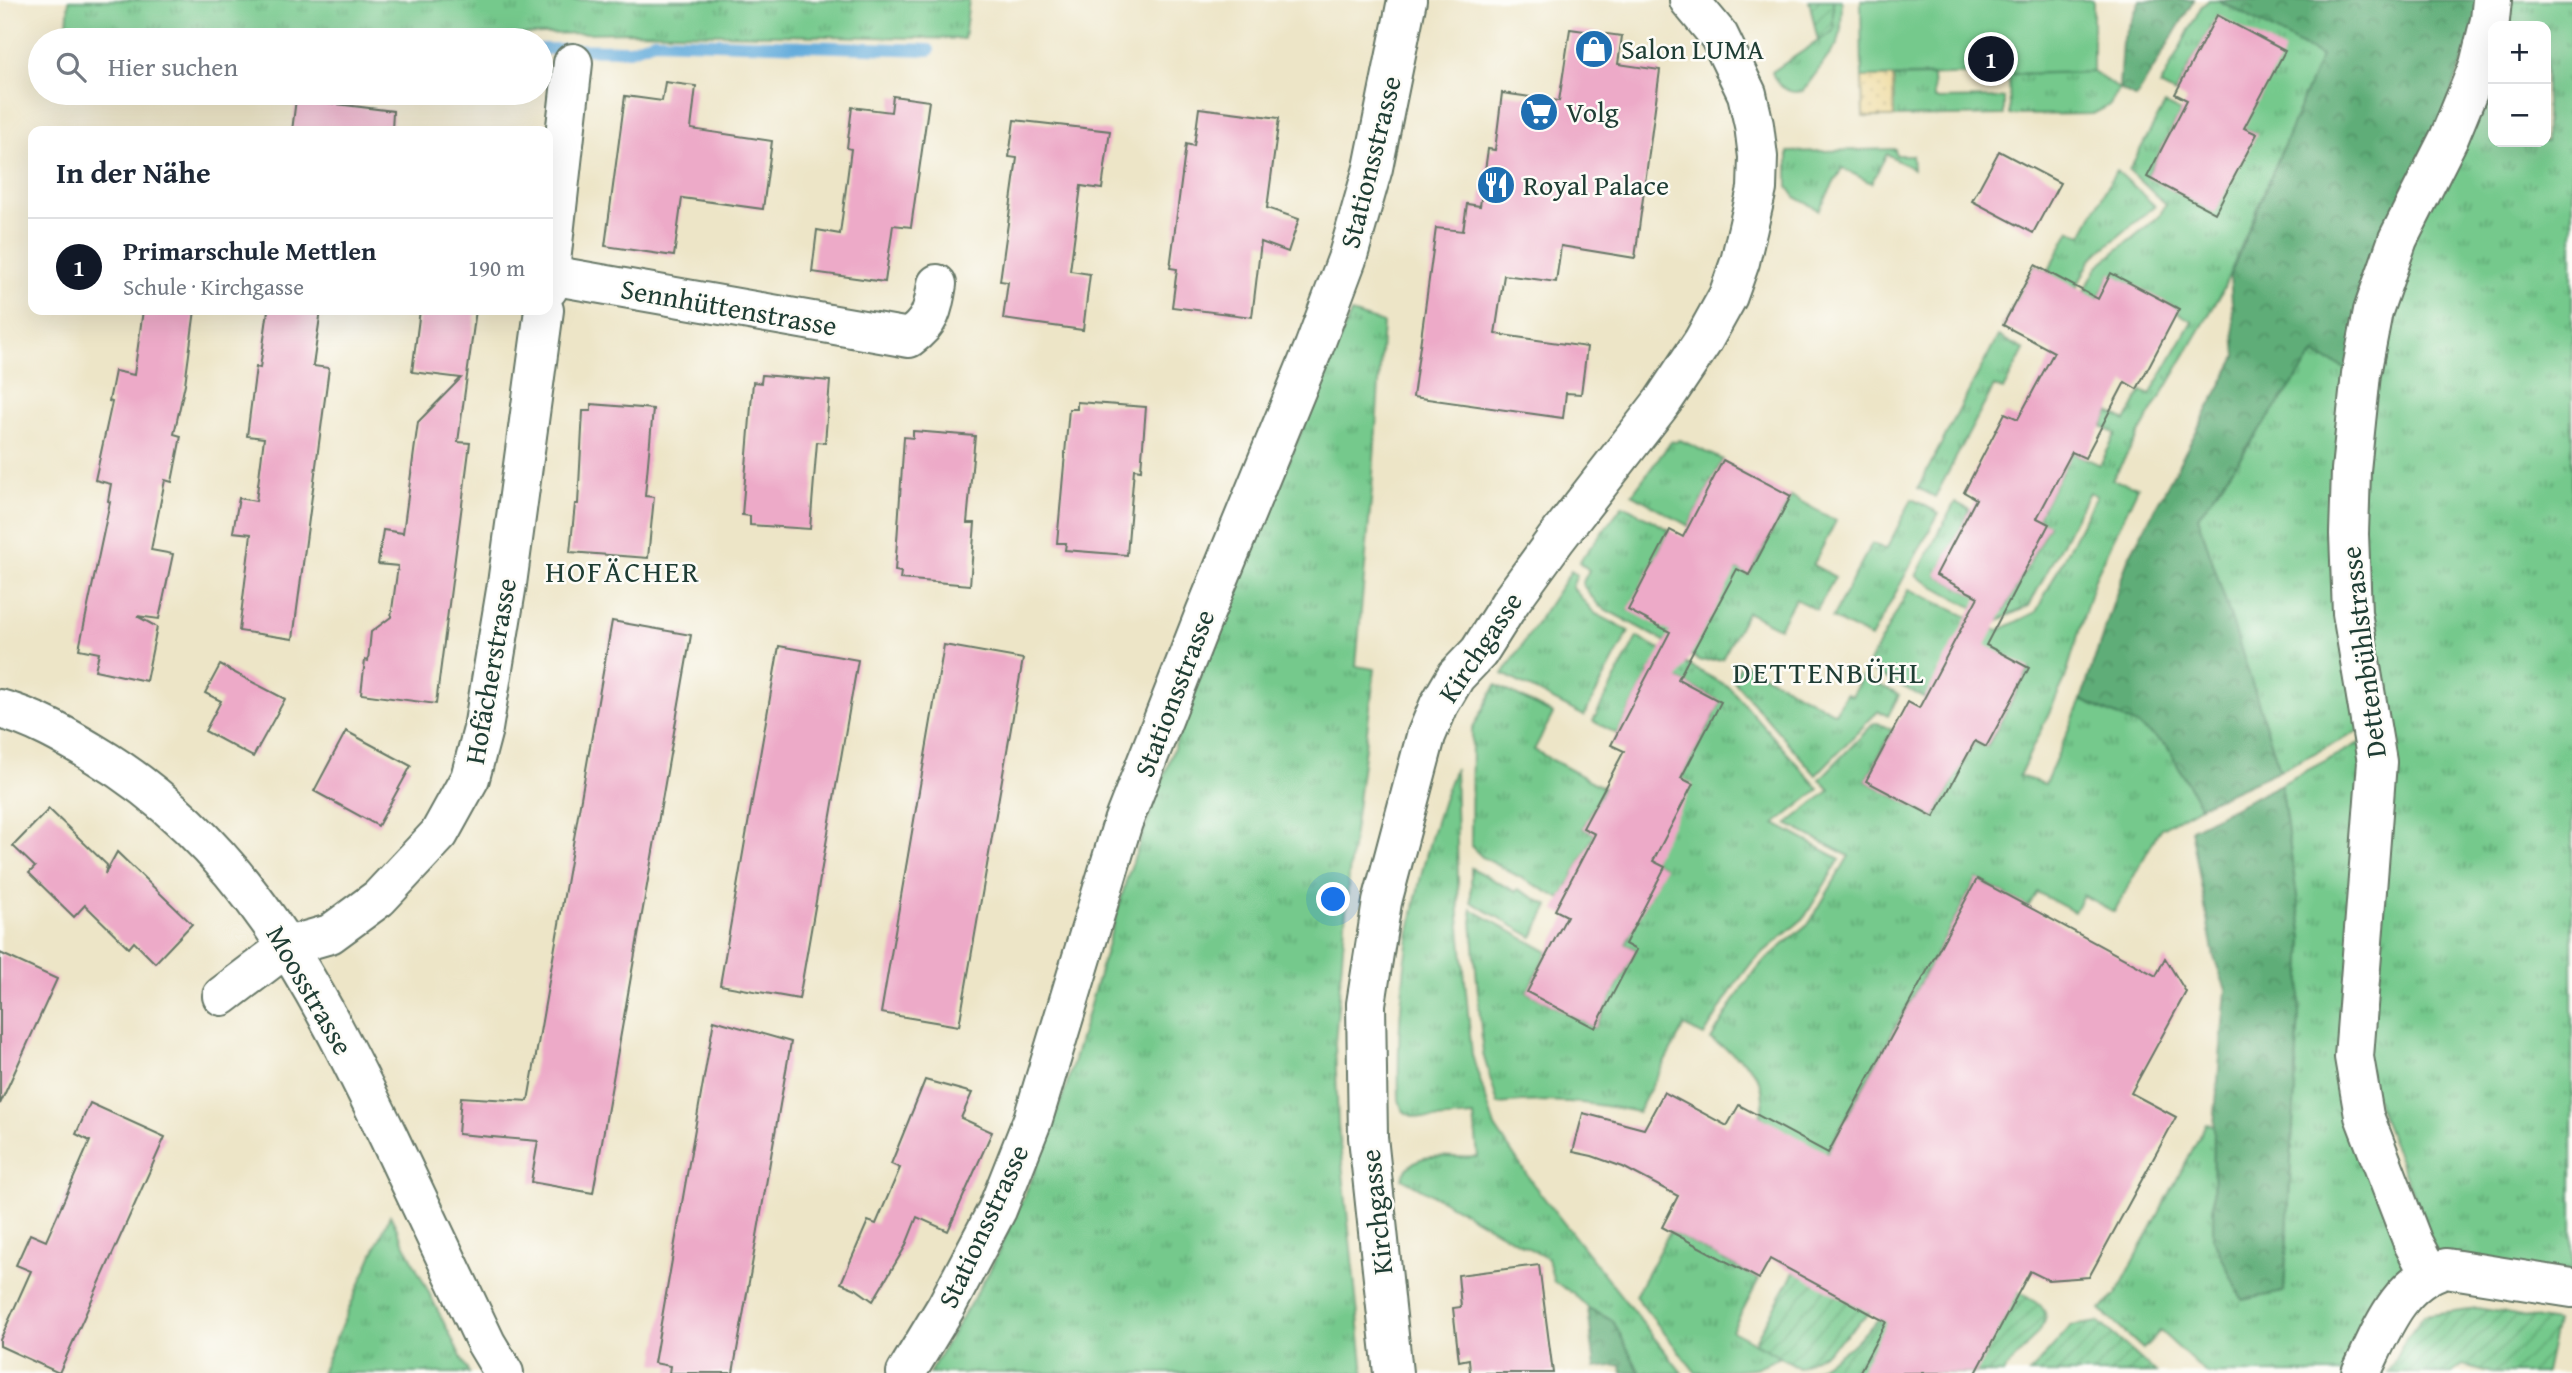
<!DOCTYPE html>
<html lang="de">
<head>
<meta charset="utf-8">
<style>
	:root { --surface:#fff; --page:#f2f2f3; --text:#1f2937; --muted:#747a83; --line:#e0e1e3; --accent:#111827 }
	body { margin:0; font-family:"Gentium Book Plus",serif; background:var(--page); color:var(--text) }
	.controls { position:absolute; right:21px; top:21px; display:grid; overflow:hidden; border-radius:14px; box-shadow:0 7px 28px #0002 }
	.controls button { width:63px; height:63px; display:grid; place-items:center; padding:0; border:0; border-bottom:2px solid var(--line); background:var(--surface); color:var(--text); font:35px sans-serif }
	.you { position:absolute; left:1334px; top:900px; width:24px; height:24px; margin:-18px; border:5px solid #fff; border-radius:50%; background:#1a73e8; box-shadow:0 0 0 10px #1a73e833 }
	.badge { display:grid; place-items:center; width:46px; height:46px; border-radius:50%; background:var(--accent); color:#fff; font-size:23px; font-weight:700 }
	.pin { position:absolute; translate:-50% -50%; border:4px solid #fff; box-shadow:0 2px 7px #0006 }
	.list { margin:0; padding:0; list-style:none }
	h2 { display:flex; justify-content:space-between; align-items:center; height:91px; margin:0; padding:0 28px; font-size:30px }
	h2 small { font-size:23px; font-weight:400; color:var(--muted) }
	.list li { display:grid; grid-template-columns:46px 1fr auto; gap:21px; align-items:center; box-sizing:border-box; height:98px; padding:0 28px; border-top:2px solid var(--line) }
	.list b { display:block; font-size:26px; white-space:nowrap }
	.list p { margin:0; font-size:23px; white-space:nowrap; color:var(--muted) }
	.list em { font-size:23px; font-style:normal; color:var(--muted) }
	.icon { flex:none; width:38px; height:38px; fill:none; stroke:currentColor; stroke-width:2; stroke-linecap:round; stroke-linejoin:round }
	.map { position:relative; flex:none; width:2572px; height:1373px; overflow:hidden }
	.search { position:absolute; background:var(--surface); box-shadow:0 7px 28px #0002; left:28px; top:28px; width:525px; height:77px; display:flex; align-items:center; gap:18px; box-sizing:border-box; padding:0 24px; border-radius:38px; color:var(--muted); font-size:26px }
	.panel { position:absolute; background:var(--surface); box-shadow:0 7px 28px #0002; left:28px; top:126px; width:525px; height:189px; border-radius:14px }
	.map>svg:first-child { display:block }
	.grass { fill:url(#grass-tufts); stroke:#4a8360; stroke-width:2 }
	.forest { fill:url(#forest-crowns); stroke:#3f7556; stroke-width:2 }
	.sand { fill:url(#sand-dots); stroke:#868c69; stroke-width:2 }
	.garden { fill:url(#garden-furrows); stroke:#4a8360; stroke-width:2 }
	.pitch { fill:#74c98c; stroke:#4a8360; stroke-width:2 }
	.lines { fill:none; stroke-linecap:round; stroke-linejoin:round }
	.stream { stroke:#64acdb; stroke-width:12 }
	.building { fill:#edaac8 }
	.minor-casing { stroke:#677867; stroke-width:42 }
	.tertiary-casing { stroke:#677867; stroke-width:42 }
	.secondary-casing { stroke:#677867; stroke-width:42 }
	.minor { stroke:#fff; stroke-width:38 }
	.tertiary { stroke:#fff; stroke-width:38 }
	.secondary { stroke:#fff; stroke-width:38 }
	.labels { text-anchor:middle; stroke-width:5; stroke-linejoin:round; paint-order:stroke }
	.poi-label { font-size:28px; fill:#1f3d34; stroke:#fdfcf7; text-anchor:start }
	.street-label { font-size:28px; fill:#1f3d34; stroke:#fdfcf7 }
	.neighbourhood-label { font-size:30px; letter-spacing:2px; fill:#1f3d34; stroke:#fdfcf7 }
</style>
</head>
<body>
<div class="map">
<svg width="2572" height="1373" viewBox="0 0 2572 1373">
	<defs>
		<pattern id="grass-tufts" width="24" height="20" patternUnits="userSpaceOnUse" patternTransform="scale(1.75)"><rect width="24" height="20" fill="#74c98c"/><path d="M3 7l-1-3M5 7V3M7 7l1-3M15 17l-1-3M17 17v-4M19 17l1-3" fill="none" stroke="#5fa473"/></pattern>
		<pattern id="forest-crowns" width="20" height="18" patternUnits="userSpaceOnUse" patternTransform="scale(1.75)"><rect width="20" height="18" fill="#5fad78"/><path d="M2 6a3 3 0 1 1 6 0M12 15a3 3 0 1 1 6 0" fill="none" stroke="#4e8e63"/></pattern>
		<pattern id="sand-dots" width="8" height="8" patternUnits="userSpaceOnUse" patternTransform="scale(1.75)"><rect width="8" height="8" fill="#eeda9e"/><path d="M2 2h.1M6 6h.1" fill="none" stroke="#ccbc89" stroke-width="1.8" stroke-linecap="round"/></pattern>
		<pattern id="garden-furrows" width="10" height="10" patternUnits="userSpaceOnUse" patternTransform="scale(1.75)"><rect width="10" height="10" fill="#74c98c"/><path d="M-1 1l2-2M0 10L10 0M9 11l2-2" fill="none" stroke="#5fa473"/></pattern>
	</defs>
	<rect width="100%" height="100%" fill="#fdfcf7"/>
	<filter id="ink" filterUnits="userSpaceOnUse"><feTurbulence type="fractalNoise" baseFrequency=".0143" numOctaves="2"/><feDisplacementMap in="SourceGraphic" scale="14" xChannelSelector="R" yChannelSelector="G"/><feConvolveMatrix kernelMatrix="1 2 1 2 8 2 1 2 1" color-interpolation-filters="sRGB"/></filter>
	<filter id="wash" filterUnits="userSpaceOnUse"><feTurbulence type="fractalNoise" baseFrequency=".00686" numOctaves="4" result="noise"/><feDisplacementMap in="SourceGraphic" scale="28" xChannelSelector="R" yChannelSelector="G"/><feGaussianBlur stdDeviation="1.57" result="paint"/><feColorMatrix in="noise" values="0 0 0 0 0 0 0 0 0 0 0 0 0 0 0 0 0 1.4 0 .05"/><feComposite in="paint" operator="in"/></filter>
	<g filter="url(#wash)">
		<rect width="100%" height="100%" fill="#ede5c7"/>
		<g class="grass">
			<polygon points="69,0 969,0 964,39 630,32 406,37 405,40 66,40"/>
			<path d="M1833 0H1842L1841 31 1838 43 1803 91C1789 95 1776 86 1772 72L1833 31Z"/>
			<path d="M2209 0H2218L2322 56 2221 294 2112 480 2138 487 2095 578 2065 679 2019 776 2045 784 2081 700 2137 725 2167 746 2200 806 2160 829 2114 912 2083 895 2074 912 2037 892 2028 907 1977 879 1824 1158 1760 1117C1773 1075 1742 1058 1711 1040L1743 986 1761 964 1810 922 1849 856 1787 824 1830 790 1820 779 1874 723H1878L1892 730 1866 781 1934 817 1975 741 1987 747 2029 669 1925 698 1866 668 1909 589 1998 631 2036 612 2096 496 2089 492 2029 606 1997 621 1916 576 1955 502 1970 510 1937 575 2004 611 2049 525 2037 518 2072 452 2100 465 2116 434 2102 427 2109 412 2126 421 2142 391 2150 395 2192 321 2177 312 2178 309 2111 274 2077 338 2064 329 2098 266 2158 217 2166 205 2129 170 2165 104 2181 112 2147 176 2214 212 2256 134 2244 128 2217 16 2175 94 2160 86 2201 7Z"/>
			<polygon points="2500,0 2572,0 2572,1276 2437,1255 2364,1070 2360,503 2391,286 2493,44 2493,142 2546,142 2546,26 2498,26"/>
			<polygon points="2093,72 2119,89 2110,105 2093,114 2010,115 2009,74"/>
			<polygon points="1933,76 1934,99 2004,98 2004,115 1894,117 1893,77"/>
			<polygon points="1895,149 1896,155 1912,155 1913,169 1887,154 1871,183 1842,168 1819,210 1795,197 1788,187 1788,152"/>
			<polygon points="2116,170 2155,206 2091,259 2057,325 2003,325 2035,265 2048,272 2070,230 2082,235"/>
			<polygon points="1351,313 1383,323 1372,489 1356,666 1375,669 1350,863 1335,1043 1338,1125 1364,1373 929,1373 989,1272 1033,1176 1066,1087 1127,878 1208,654"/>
			<polygon points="1998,336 2024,350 2003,390 1994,386 1935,497 1918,488"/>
			<polygon points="2314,354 2353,372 2364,729 2280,770 2198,517"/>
			<polygon points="1680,440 1723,460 1689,526 1632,494 1671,442"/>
			<polygon points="1791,496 1836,521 1813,565 1835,577 1817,610 1795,599 1779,628 1747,612 1722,659 1701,661 1599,606 1582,584 1589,570 1579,562 1623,505 1670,530 1629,610 1737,569 1749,575"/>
			<polygon points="1912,499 1939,513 1871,638 1832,618 1872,543 1886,550"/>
			<polygon points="1571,571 1577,575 1572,587 1594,613 1629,631 1584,716 1503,674"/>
			<path d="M1637 637 1729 687 1819 789 1775 824 1840 859 1804 918 1753 961 1734 986 1704 1036 1684 1026 1638 1112C1587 1102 1550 1098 1498 1104L1483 1054 1471 909 1548 952 1527 992 1595 1028 1636 950 1625 944 1664 867 1653 861 1681 778 1721 702 1653 666 1617 734 1593 721Z"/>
			<polygon points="1742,663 1835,713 1846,694 1852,696 1862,676 1899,695 1888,716 1878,711 1816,775 1733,680"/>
			<polygon points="1496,685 1553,714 1534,750 1604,788 1583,828 1595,834 1561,899 1482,857 1471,846 1472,730"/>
			<polygon points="2365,740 2345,1040 2408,1269 2347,1373 2206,1373 2160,1331 2143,1349 2100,1310 2116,1295 2206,1124 2214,1125 2213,1238 2242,1299 2284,1292 2303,939 2281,784"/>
			<path d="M1455 768 1459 917 1472 1055 1495 1127 1533 1184 1682 1373H1640L1613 1321 1588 1308 1573 1293 1554 1282 1548 1259 1402 1178C1414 1146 1451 1160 1478 1157L1474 1116C1457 1117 1415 1124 1403 1110 1401 1107 1400 1103 1399 1099 1396 984 1412 875 1455 768Z"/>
			<polygon points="1471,868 1516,892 1518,889 1549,906 1533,937 1471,902"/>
			<polygon points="390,1215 469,1373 321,1373"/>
			<polygon points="1670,1231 1759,1279 1732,1331 1781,1357 1755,1368 1696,1373 1635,1296"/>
		</g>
		<g class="forest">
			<polygon points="2140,0 2194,0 2136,98 2119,89 2122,42"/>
			<polygon points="2218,0 2484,0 2353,372 2314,354 2198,517 2280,770 2200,806 2167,746 2137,725 2081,700 2128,559 2236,357 2230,275 2321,56"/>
			<polygon points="2281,784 2303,939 2284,1292 2242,1300 2213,1238 2214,1125 2226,990 2214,957 2191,829"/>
			<polygon points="1588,1308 1613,1321 1640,1373 1622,1373 1621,1365 1595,1368"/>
		</g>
		<polygon class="sand" points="1862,77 1893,77 1894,117 1863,117"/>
		<g class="garden">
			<polygon points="1809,0 1833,0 1833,31 1818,41"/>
			<path d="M1954 1253 2040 1305C2044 1310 2047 1314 2045 1320 2043 1330 2011 1363 2003 1373H1810L1851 1346 1896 1302Z"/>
			<polygon points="1794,1272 1878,1305 1829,1350 1799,1367 1754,1343"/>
			<polygon points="2477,1308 2556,1322 2545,1373 2493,1373 2463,1365 2452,1373 2388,1373 2403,1344 2424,1315"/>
			<polygon points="2099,1322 2156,1373 2029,1373 2071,1326"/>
		</g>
		<polygon class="pitch" points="1861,0 2093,0 2093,72 1862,77"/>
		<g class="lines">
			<polyline class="stream" points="541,49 630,50 654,41 929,50"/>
		</g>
		<g id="blocks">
			<g class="building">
				<polygon points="2217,15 2285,51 2244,128 2257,134 2215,213 2147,177 2187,100 2175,94"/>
				<polygon points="1570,29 1622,36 1618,64 1660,70 1635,258 1561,246 1556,282 1504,275 1495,334 1587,347 1581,394 1566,393 1563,418 1413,397 1436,228 1463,231 1467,204 1480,206 1488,149 1495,150 1502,93 1559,101"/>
				<polygon points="665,82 696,86 691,129 772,141 763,209 682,198 674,256 605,246 625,96 662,101"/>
				<polygon points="893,96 929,101 911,227 893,225 885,282 812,272 817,230 840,234 851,149 847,148 852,107 891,112"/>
				<polygon points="296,99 393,111 392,131 292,131"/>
				<polygon points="1199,108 1279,118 1267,208 1299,219 1288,252 1261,242 1252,317 1172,307 1177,269 1170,268 1186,144 1194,146"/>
				<polygon points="1014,120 1110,131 1102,189 1081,186 1070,271 1090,274 1083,330 1003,319 1008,282 1000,281 1017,158 1009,157"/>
				<polygon points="1999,151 2060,183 2033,233 1972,201"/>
				<polygon points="2035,265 2098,299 2111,273 2179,309 2137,389 2125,382 2085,458 2072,452 2037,518 2049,524 1986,645 2029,668 1986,747 1975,741 1934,817 1866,781 1908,702 1919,708 1978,597 1936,575 1976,499 1964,492 2005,413 2018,419 2054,352 2003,325"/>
				<polygon points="143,310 195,310 185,384 174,434 181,436 172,482 165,480 151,550 173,554 159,619 137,616 157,627 146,681 95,670 99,653 79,649 110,502 108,501 111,484 95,480 112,402 109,401 115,371 134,375"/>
				<polygon points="268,310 321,310 313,366 329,368 293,639 239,631 251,534 233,532 239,498 256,501 264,438 247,436 256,367 260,368"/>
				<polygon points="420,310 476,310 458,442 470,443 436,704 361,694 365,660 368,661 371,632 391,617 398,566 378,564 383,530 403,533 418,422 461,378 412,372"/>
				<polygon points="762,375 830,381 825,443 817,442 810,529 750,525 750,516 742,515 753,382 761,383"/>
				<polygon points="1077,402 1146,407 1141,470 1134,469 1127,555 1065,550 1066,543 1057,543 1069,409 1077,409"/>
				<polygon points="591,404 653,409 645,496 654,497 648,558 570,552 575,504 578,504 583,411 591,411"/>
				<polygon points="913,431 975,436 967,523 975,523 970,585 900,579 901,572 895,571 904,437 913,438"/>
				<polygon points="1723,460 1791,496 1749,575 1737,569 1678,679 1721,702 1681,778 1693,784 1653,861 1665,867 1625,944 1636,950 1595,1028 1527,992 1567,916 1555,910 1595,834 1583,828 1624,751 1611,745 1670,632 1628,610 1670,530 1683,537"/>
				<polygon points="612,621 691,635 593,1193 531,1182 538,1141 458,1134 461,1097 528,1101"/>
				<polygon points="944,645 1023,659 959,1026 881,1013"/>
				<polygon points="779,646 858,660 799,999 720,985"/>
				<polygon points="220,665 285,699 253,757 205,731 221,701 205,693"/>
				<polygon points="346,731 411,766 378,826 314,791"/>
				<polygon points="49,809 107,865 105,874 117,852 192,924 155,963 134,942 129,948 85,905 74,917 29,873 35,867 13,846"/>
				<polygon points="1977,879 2156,976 2165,958 2186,992 2131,1093 2176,1117 2089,1277 2048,1280 2030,1271 1976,1373 1859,1373 1886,1322 1770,1259 1759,1279 1662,1227 1678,1196 1623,1167 1592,1156 1573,1152 1583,1113 1644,1129 1664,1092 1727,1126 1739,1105 1828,1153"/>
				<polygon points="0,953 57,979 0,1104"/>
				<polygon points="714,1020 791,1042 733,1373 669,1373 670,1366 654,1363"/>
				<polygon points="925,1080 972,1093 961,1118 992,1132 948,1231 917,1217 905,1247 873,1301 856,1289 841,1283 868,1221 876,1224 900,1168 891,1164"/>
				<polygon points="90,1103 165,1137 59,1373 0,1346 0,1340 31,1271 16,1265 30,1234 46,1241 90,1141 76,1134"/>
				<polygon points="1539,1265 1553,1373 1470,1373 1469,1359 1459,1361 1453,1308 1461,1307 1458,1275"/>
			</g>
		</g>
	</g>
	<g filter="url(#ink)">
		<use href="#blocks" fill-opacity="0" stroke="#677867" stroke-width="2"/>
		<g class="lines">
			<defs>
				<g id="minor">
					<path d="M550 275 909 338C931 322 933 310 937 284"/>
					<polyline points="548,289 573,63"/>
					<polyline points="222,996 288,946 330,934 379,898 439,834 470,778 483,729 507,584 544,310"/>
					<polyline points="2429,1273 2413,1243 2364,1116 2354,1057 2377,762 2352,613 2349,534 2351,470 2361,374 2373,311 2398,239 2449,138 2479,65 2490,20 2492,0"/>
					<path d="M2361 1373C2381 1332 2398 1281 2446 1268L2572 1288"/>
				</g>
				<g id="tertiary">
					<polyline points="906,1373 946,1307 997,1210 1033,1119 1123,822 1205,613 1314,347 1347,259 1373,168 1407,0"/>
					<polyline points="1393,1373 1368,1137 1366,1004 1382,902 1426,736 1439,705 1456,676 1479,652 1511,601 1556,539 1663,401 1703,341 1728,296 1740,262 1757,189 1758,157 1754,125 1747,94 1719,36 1689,0"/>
				</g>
				<path id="secondary" d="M0 709C34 718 65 736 95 754 244 843 316 987 389 1138 421 1206 454 1274 486 1343L504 1373"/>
			</defs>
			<use href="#minor" class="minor-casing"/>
			<use href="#tertiary" class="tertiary-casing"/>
			<use href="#secondary" class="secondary-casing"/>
			<use href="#minor" class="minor"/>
			<use href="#tertiary" class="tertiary"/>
			<use href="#secondary" class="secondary"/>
		</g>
	</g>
	<defs>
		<symbol id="shop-disc" viewBox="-11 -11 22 22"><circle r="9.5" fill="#1f6fb2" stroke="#fdfcf7"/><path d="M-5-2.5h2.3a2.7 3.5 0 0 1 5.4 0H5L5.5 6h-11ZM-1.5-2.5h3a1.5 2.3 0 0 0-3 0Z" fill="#fff"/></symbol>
		<symbol id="supermarket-disc" viewBox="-11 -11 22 22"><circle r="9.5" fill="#1f6fb2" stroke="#fdfcf7"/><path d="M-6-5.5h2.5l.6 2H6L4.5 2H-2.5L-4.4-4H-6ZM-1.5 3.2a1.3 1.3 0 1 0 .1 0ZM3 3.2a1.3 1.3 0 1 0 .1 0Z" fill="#fff"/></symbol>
		<symbol id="restaurant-disc" viewBox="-11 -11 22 22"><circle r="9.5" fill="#1f6fb2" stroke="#fdfcf7"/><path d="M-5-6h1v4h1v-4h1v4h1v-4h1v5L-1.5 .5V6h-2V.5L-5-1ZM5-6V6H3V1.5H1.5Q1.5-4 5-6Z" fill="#fff"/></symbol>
	</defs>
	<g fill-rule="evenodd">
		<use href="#shop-disc" x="1572" y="27" width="44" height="44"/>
		<use href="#supermarket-disc" x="1517" y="90" width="44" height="44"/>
		<use href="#restaurant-disc" x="1474" y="163" width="44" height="44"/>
	</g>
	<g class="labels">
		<g class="poi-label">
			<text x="1621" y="59">Salon LUMA</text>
			<text x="1566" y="122">Volg</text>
			<text x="1523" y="195">Royal Palace</text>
		</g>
		<g class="street-label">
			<text transform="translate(1370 162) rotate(-76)" y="10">Stationsstrasse</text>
			<text transform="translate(729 307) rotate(10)" y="10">Sennhüttenstrasse</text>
			<text transform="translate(1480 647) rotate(-56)" y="10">Kirchgasse</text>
			<text transform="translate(2363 652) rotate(-97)" y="10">Dettenbühlstrasse</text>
			<text transform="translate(490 671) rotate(-80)" y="10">Hofächerstrasse</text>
			<text transform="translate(1174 693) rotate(-69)" y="10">Stationsstrasse</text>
			<text transform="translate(310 990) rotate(60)" y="10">Moosstrasse</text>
			<text transform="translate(1376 1212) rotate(-96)" y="10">Kirchgasse</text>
			<text transform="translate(983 1226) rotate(-65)" y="10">Stationsstrasse</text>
		</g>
		<g class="neighbourhood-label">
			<text x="623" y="582">HOFÄCHER</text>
			<text x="1829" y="683">DETTENBÜHL</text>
		</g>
	</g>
</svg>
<div class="controls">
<button>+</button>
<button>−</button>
</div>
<div class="you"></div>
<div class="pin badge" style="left:1991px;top:59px">1</div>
<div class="search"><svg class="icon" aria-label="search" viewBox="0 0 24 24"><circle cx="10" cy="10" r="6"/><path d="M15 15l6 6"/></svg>Hier suchen</div>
<section class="panel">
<h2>In der Nähe<small></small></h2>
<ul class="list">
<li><span class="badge">1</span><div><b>Primarschule Mettlen</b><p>Schule · Kirchgasse</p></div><em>190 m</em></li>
</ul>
</section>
</div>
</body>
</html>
